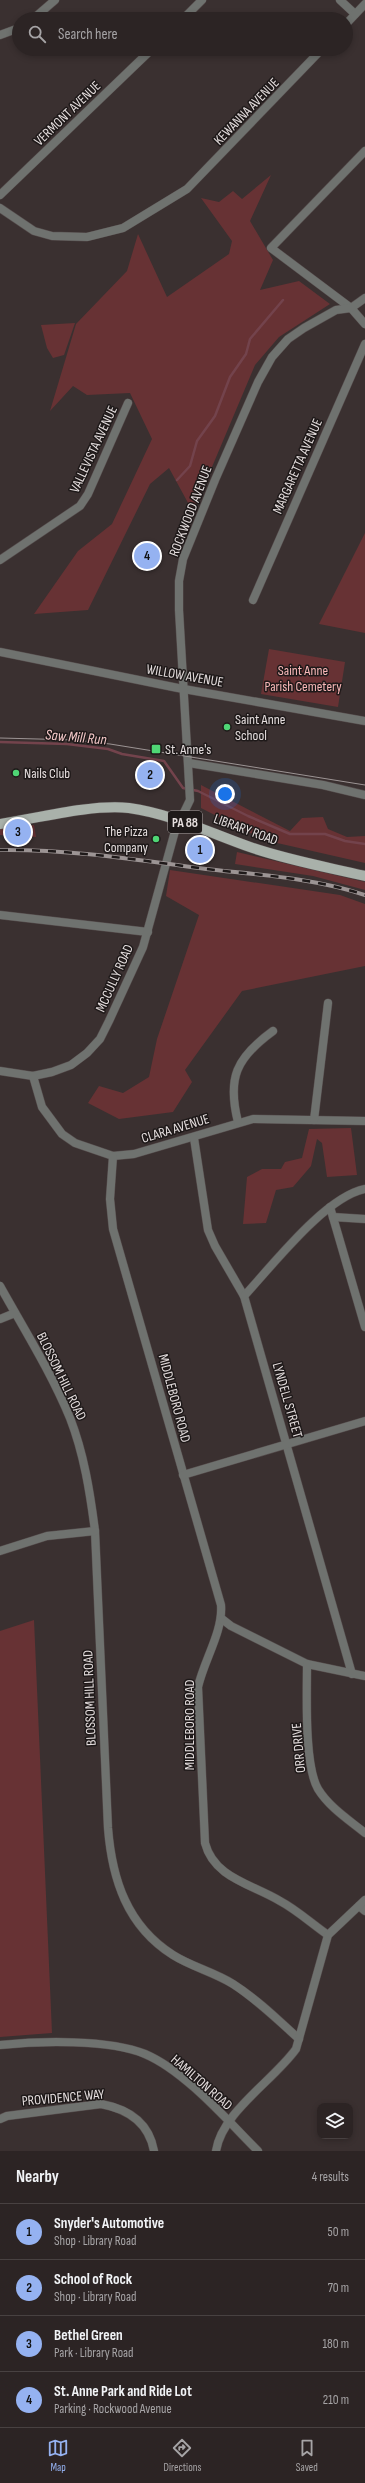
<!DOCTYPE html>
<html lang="en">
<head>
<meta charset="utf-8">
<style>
	:root { --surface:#2c2424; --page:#342c2c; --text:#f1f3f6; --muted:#a6a4a6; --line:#484141; --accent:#95b2f1 }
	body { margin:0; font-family:"Sofia Sans Condensed",sans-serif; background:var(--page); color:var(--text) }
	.controls { position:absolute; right:12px; bottom:12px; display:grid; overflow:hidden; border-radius:8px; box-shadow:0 2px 6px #0003 }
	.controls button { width:36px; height:36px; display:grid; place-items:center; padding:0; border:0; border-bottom:1px solid var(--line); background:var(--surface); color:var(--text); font:20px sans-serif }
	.you { position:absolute; left:225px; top:794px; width:14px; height:14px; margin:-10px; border:3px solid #fff; border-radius:50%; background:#1a73e8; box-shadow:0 0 0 6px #1a73e833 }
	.badge { display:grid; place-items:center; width:26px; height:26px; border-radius:50%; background:var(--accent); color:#111; font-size:13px; font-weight:700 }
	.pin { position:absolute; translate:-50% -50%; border:2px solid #fff; box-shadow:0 1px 4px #0006 }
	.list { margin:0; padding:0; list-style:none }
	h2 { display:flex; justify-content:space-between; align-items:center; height:52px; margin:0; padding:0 16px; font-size:17px }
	h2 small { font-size:13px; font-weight:400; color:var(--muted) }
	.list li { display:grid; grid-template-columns:26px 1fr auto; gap:12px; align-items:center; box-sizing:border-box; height:56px; padding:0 16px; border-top:1px solid var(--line) }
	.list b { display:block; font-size:15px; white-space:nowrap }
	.list p { margin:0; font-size:13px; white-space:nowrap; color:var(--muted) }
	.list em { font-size:13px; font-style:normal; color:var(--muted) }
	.icon { flex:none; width:22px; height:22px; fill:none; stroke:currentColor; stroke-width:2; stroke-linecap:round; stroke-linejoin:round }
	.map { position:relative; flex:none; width:365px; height:2151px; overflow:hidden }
	.search { position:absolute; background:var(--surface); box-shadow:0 2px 6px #0003; left:12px; right:12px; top:12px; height:44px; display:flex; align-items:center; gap:10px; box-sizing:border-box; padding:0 14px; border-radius:22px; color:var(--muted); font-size:15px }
	.sheet { height:276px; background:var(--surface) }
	nav { display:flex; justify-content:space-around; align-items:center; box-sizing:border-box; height:56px; border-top:1px solid var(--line); background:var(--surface); font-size:11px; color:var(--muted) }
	nav a { display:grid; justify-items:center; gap:2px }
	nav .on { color:var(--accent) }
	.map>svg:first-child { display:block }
	.green { fill:#673234 }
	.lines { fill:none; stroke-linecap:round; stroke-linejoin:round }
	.stream { stroke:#73434c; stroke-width:2.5 }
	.minor-casing { stroke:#554c4c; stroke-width:9 }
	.tertiary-casing { stroke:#554c4c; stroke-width:9 }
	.primary-casing { stroke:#554c4c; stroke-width:11 }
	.minor { stroke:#6f726f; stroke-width:8 }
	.tertiary { stroke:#6f726f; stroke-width:8 }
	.primary { stroke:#a9b1aa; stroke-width:10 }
	.tram { stroke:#9c9494; stroke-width:1 }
	.rail-casing { stroke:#9c9494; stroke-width:4 }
	.rail { stroke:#1e1919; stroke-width:2.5; stroke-dasharray:8; stroke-linecap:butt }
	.poi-dot { fill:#4fd675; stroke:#1e1919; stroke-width:1.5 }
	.labels { text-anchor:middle; stroke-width:3; stroke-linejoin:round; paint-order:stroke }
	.shield { fill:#1e1919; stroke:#a9a3a3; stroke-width:1 }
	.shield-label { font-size:13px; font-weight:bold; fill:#e5dede }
	.street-label { font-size:14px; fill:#e5dede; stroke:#1e1919 }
	.park-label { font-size:14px; fill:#f9b8b8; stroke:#1e1919 }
	.poi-label { font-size:14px; fill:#e5dede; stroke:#1e1919; text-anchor:start }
	.water-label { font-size:15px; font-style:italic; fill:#f5c9c9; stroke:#1e1919 }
</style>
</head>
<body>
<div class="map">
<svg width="365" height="2151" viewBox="0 0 365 2151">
	<rect width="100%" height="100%" fill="#3a3030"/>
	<g class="green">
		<polygon points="271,175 250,221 273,260 260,290 299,281 330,304 279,337 255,365 193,512 169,468 150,484 88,610 34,614 78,551 112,524 152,439 130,393 87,395 73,386 50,411 76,324 127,271 138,234 167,297 229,254 232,241 201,198 219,202 233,191 242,199"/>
		<polygon points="75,323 64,355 53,358 47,348 41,325"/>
		<polygon points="365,533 365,633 319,624"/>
		<polygon points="269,649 345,662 338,707 261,694"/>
		<polygon points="201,785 290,831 302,818 323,817 328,829 347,837 365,836 365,863 264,840 201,808"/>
		<polygon points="34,825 36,837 0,835 0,829"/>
		<polygon points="237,852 365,882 365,890 313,876 235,864"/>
		<polygon points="170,870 340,895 365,904 365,966 242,991 185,1070 192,1082 173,1112 119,1119 88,1103 99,1086 123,1093 149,1077 157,1039 199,915 166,896"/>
		<polygon points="351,1128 357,1175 327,1177 322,1143 317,1139 311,1166 293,1187 276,1190 266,1223 243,1224 247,1177 262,1169 281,1169 285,1162 302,1158 309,1129"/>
		<polygon points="34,1620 52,2033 0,2037 0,1631"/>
	</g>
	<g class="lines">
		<g class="stream">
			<polyline points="177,480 190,466 197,441 215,416 230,377 246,354 250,339 283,300"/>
			<polyline points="0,742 67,744 108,749 122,754 164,761 183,788 198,791 248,816 290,834 325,834 345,841 365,844"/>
		</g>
		<defs>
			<g id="minor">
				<polyline points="340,0 355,14"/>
				<polyline points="33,19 55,0"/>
				<polyline points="183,19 202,0"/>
				<polyline points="346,24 365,4"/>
				<polyline points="0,35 19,28"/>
				<polyline points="365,151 271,248 351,308 365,324"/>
				<polyline points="0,195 152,49"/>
				<polyline points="0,208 34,231 52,236 87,237 123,228 187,189 322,49"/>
				<polyline points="0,560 80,506 88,494 128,403"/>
				<polyline points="253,600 365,344"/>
				<polyline points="0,652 178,688 365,721"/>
				<polyline points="189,763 323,785 365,795"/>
				<polyline points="0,915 148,932"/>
				<polyline points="0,1071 33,1076 52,1072 71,1065 87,1053 100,1039 109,1021 143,947 175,831 190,800 179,610 179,581 183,559 215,480 258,382 272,357 288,339 304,328 336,310 351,308 365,298"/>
				<polyline points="33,1076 42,1107 62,1134 75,1143 113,1156 134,1154 253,1119 365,1121"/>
				<polyline points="314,1120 328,1003"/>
				<path d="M238 1122C227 1078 236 1058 273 1031"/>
				<polyline points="194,1138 208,1230 215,1246 244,1296 352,1674"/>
				<path d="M113 1156 110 1199 113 1229 221 1605C223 1632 204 1660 198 1687L205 1843C214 1878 252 1884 280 1901 297 1910 312 1924 328 1935"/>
				<polyline points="330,1207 365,1327"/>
				<polyline points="333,1217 365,1219"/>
				<path d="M0 1286C24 1329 51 1372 70 1418 84 1454 90 1492 95 1531L108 1828C112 1879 127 1926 173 1955 192 1967 214 1972 233 1984 258 2000 278 2020 299 2039"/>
				<path d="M244 1296C273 1265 325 1197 365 1189"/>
				<polyline points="0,1319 15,1313"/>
				<polyline points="183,1475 365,1421"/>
				<polyline points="0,1551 47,1536 95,1531"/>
				<polyline points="222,1619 231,1626 307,1664 365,1676"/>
				<path d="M307 1664C307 1693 304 1765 318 1789 329 1807 349 1820 365 1833"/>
				<polyline points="359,1906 365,1911"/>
				<path d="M0 2119 7 2116 101 2104C128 2109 149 2123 154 2151"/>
				<path d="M216 2151C222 2112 273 2081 296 2049L328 1935 365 1900"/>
			</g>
			<path id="tertiary" d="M0 2045C39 2041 109 2039 145 2054 185 2071 227 2120 258 2151"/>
			<path id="primary" d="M0 824C38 818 92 804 129 808 172 814 210 833 250 847 287 860 327 867 365 876"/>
		</defs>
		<use href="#minor" class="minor-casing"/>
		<use href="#tertiary" class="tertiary-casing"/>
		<use href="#primary" class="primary-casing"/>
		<use href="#minor" class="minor"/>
		<use href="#tertiary" class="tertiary"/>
		<use href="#primary" class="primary"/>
		<polyline class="tram" points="0,738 76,740 110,744 365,785"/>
		<defs>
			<path id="rail" d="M0 850C69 849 138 860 206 869 259 875 314 878 365 895"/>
		</defs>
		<use href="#rail" class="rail-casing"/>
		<use href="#rail" class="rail"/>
	</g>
	<g class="poi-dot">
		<circle cx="227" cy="727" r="4"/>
		<rect x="151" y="744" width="10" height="10" rx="2"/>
		<circle cx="16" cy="773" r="4"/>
		<circle cx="156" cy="839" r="4"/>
	</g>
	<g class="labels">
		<rect class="shield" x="168" y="811" width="34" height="22" rx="3"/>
		<g class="shield-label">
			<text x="185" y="827">PA 88</text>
		</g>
		<g class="street-label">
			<text transform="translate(246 111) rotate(-46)" y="5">KEWANNA AVENUE</text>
			<text transform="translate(67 113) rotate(-44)" y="5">VERMONT AVENUE</text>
			<text transform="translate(93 449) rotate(-65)" y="5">VALLEVISTA AVENUE</text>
			<text transform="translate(297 466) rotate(-66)" y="5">MARGARETTA AVENUE</text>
			<text transform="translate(190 511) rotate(-69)" y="5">ROCKWOOD AVENUE</text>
			<text transform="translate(185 675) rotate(10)" y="5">WILLOW AVENUE</text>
			<text transform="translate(246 829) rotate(20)" y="5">LIBRARY ROAD</text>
			<text transform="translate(114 978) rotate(-66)" y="5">MCCULLY ROAD</text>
			<text transform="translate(175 1128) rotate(-17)" y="5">CLARA AVENUE</text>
			<text transform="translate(62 1376) rotate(64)" y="5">BLOSSOM HILL ROAD</text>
			<text transform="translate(175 1398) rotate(75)" y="5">MIDDLEBORO ROAD</text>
			<text transform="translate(288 1400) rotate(74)" y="5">LYNDELL STREET</text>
			<text transform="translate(89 1698) rotate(-92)" y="5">BLOSSOM HILL ROAD</text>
			<text transform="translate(189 1725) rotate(-90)" y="5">MIDDLEBORO ROAD</text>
			<text transform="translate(298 1748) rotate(-95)" y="5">ORR DRIVE</text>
			<text transform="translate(202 2082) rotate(41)" y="5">HAMILTON ROAD</text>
			<text transform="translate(63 2097) rotate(-5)" y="5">PROVIDENCE WAY</text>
		</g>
		<g class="park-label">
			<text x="303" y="675">Saint Anne<tspan x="303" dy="16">Parish Cemetery</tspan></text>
		</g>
		<g class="poi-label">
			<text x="235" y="724">Saint Anne<tspan x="235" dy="16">School</tspan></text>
			<text x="165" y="754">St. Anne's</text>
			<text x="24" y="778">Nails Club</text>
			<text x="148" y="836" text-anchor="end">The Pizza<tspan x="148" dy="16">Company</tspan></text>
		</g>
		<g class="water-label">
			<text transform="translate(76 737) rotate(5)" y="5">Saw Mill Run</text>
		</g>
	</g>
</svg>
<div class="controls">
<button><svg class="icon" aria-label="layers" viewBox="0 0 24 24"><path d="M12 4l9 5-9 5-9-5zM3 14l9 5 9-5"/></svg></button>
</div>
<div class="you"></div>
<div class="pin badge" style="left:200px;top:850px">1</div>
<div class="pin badge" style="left:150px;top:775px">2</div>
<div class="pin badge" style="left:18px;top:832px">3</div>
<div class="pin badge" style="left:147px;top:556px">4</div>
<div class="search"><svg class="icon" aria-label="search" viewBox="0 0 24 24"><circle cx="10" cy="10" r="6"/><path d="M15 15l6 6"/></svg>Search here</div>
</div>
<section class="sheet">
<h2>Nearby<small>4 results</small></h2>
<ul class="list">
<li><span class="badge">1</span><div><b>Snyder's Automotive</b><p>Shop · Library Road</p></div><em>50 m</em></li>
<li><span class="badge">2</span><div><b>School of Rock</b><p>Shop · Library Road</p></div><em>70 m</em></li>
<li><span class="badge">3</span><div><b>Bethel Green</b><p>Park · Library Road</p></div><em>180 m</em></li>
<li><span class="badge">4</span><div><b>St. Anne Park and Ride Lot</b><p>Parking · Rockwood Avenue</p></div><em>210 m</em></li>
</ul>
</section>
<nav>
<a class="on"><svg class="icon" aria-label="map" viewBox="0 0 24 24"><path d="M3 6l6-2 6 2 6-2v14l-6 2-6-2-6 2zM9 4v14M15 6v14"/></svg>Map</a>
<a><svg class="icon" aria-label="directions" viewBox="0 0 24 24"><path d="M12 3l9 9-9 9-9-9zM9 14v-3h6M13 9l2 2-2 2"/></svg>Directions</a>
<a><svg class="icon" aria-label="saved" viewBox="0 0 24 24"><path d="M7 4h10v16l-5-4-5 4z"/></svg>Saved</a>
</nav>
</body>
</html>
